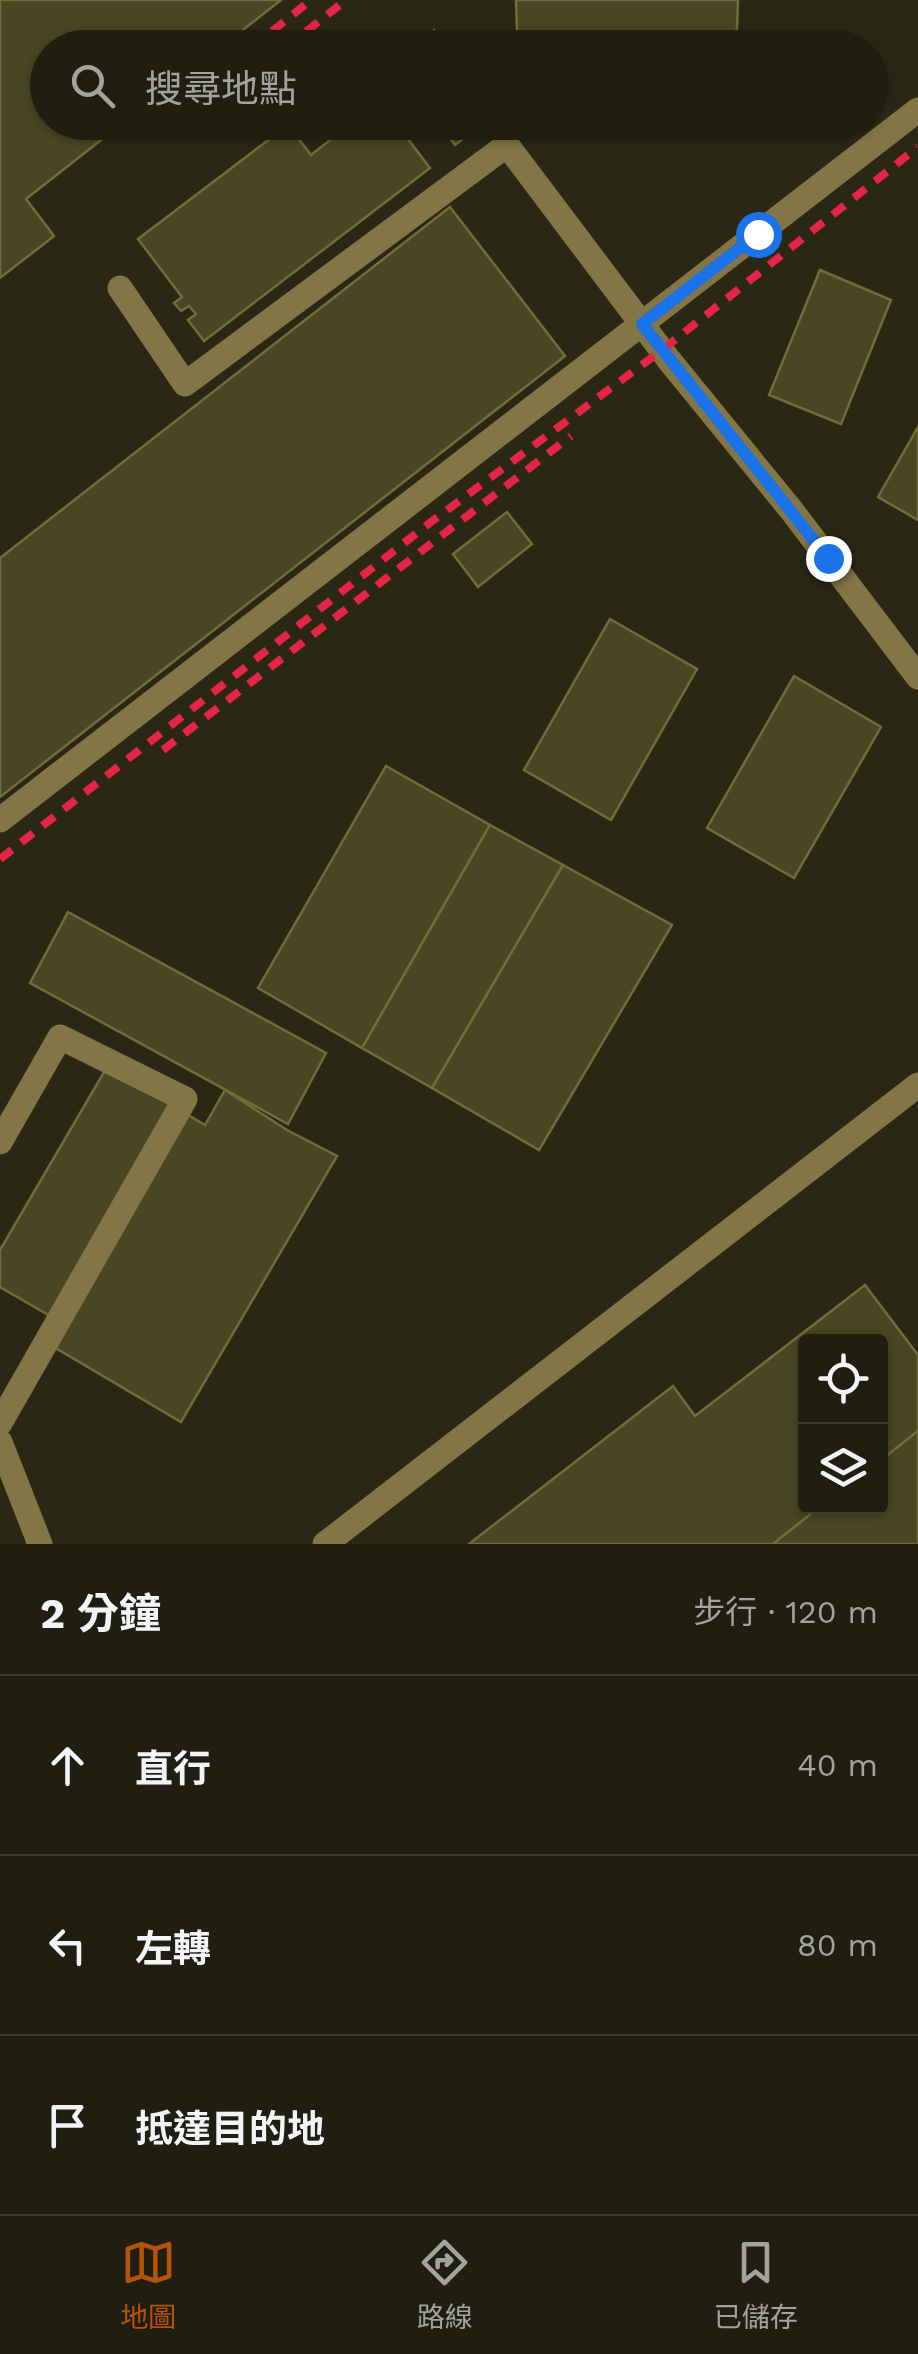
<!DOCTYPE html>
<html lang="zh-TW">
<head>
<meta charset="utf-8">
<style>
	:root { --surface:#201e10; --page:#282719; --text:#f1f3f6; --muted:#a2a29f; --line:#3d3c30; --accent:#b45309 }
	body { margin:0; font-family:"Work Sans","Noto Sans TC",sans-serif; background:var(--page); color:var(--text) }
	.controls { position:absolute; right:30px; bottom:30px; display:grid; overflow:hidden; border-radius:10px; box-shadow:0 2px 8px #0004 }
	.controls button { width:90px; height:90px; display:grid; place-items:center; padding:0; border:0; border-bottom:2px solid var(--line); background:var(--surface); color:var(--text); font:50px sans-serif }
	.stop { position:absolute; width:30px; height:30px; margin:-22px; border:8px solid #1a73e8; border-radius:50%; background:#fff }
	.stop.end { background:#1a73e8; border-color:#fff; box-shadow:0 2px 10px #0008 }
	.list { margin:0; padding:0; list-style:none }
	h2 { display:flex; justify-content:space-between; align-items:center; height:130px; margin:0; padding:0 40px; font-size:42px }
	h2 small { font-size:32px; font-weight:400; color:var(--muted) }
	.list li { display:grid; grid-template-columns:65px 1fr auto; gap:30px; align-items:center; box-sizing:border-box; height:180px; padding:0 40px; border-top:2px solid var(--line) }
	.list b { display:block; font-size:38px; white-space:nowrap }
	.list em { font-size:32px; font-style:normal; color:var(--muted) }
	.icon { flex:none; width:55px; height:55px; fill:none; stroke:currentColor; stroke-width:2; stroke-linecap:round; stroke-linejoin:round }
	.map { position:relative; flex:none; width:918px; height:1544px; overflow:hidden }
	.search { position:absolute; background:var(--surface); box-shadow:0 2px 8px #0004; left:30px; right:30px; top:30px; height:110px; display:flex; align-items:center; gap:25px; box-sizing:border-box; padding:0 35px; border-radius:55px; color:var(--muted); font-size:38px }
	.sheet { height:670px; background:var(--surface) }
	nav { display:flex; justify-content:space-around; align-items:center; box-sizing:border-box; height:140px; border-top:2px solid var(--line); background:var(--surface); font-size:28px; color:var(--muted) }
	nav a { display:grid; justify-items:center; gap:5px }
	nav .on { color:var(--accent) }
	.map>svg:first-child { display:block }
	.building { fill:#494623; stroke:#726d38; stroke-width:2.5 }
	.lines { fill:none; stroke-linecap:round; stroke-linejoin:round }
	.minor { stroke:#837546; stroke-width:25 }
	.rail { stroke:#e42546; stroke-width:8; stroke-dasharray:15 12; stroke-linecap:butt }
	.route { stroke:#1a73e8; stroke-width:12 }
</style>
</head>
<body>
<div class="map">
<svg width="918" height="1544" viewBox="0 0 918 1544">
	<rect width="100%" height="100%" fill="#2a2815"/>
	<g class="building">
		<polygon points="0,0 281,0 220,48 48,48 48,122 124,122 26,199 54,236 0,278"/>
		<polygon points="516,0 738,0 737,29 732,48 521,48 517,33"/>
		<polygon points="434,30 448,48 411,48"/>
		<polygon points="353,122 395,122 430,168 204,341 188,320 196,314 189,306 181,311 174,303 182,297 138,239 288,125 311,155"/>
		<polygon points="438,122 485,122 455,145"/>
		<polygon points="450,207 565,356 0,797 0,558"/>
		<polygon points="820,270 891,300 841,424 769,395"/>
		<polygon points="918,427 918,520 878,497"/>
		<polygon points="507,512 532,544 478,587 453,554"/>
		<polygon points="610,619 697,669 611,820 524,770"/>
		<polygon points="794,676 881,727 794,878 707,828"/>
		<polygon points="386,766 490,825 362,1048 258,988"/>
		<polygon points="490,825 563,865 432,1088 362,1048"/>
		<polygon points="563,865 672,925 539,1150 432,1088"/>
		<polygon points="68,912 326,1053 288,1124 30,983"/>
		<polygon points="107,1067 205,1125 225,1090 287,1130 337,1156 181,1422 37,1337 50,1316 0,1287 0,1250"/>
		<polygon points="865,1285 918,1355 918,1431 880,1461 880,1342 806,1342 806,1506 821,1506 773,1544 469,1544 673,1386 695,1416"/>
		<polygon points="918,1431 918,1544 773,1544 821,1506 880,1506 880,1461"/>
	</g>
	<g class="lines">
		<g class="minor">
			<polyline points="120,288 185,384 507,145 669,360 792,511 918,677"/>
			<polyline points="0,820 918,110"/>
			<polyline points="0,1142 60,1037 185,1099 0,1423"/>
			<polyline points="0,1442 40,1544"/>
			<polyline points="325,1544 918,1085"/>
		</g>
		<g class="rail">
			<polyline points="251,48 311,0"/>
			<polyline points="285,48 346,0"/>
			<polyline points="163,750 571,436"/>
			<polyline points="0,859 431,522 662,350 918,147"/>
		</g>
	</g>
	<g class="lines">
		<polyline class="route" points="758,234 642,324 828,558"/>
	</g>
</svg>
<div class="controls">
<button><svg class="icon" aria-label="locate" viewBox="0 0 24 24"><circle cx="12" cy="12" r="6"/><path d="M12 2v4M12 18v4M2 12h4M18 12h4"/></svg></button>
<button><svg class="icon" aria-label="layers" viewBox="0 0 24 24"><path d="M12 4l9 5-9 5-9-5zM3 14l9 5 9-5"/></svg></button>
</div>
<div class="stop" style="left:758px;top:234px"></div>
<div class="stop end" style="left:828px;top:558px"></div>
<div class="search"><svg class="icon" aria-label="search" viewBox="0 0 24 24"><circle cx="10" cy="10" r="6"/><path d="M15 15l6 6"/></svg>搜尋地點</div>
</div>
<section class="sheet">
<h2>2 分鐘<small>步行 · 120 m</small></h2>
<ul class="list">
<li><svg class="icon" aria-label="ahead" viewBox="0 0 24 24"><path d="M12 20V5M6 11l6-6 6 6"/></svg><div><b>直行</b></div><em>40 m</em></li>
<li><svg class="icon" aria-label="left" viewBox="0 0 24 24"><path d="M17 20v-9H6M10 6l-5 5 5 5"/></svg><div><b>左轉</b></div><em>80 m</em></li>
<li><svg class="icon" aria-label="arrive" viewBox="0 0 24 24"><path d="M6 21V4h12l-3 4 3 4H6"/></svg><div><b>抵達目的地</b></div></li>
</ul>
</section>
<nav>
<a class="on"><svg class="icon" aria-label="map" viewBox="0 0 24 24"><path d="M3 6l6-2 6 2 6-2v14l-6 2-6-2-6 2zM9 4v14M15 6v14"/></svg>地圖</a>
<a><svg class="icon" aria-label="directions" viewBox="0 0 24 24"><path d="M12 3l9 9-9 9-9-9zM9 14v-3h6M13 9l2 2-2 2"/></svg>路線</a>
<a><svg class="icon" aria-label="saved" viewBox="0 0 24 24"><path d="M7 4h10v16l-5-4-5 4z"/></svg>已儲存</a>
</nav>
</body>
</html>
